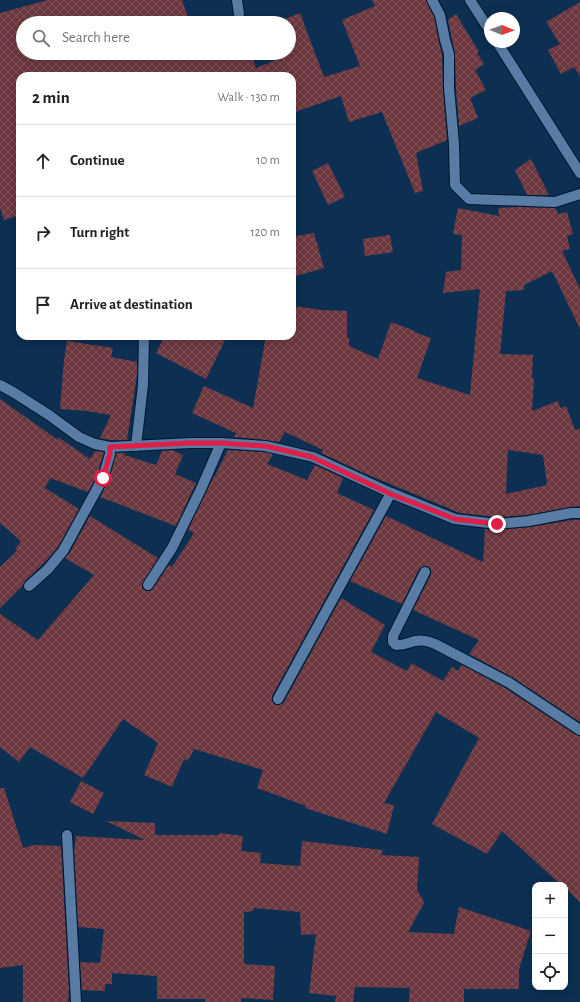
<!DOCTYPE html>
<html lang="en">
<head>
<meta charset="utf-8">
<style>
	:root { --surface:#fff; --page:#f2f2f2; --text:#222; --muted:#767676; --line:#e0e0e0 }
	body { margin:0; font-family:"Alegreya Sans",sans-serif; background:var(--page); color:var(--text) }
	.controls { position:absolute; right:12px; bottom:12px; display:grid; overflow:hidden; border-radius:8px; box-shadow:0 2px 10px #0003 }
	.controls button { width:36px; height:36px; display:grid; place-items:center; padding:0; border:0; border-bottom:1px solid var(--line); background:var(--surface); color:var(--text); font:20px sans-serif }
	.compass { position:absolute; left:484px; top:12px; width:36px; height:36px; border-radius:50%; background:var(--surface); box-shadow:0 2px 10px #0003; rotate:91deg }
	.stop { position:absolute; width:12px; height:12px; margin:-9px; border:3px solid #e11d48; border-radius:50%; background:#fff }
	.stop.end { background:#e11d48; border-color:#fff; box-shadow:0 1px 4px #0008 }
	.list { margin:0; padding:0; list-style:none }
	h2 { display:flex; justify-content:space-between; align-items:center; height:52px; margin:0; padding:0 16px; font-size:17px }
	h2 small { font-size:13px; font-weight:400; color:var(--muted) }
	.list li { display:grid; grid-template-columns:26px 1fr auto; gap:12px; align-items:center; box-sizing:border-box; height:72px; padding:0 16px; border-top:1px solid var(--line) }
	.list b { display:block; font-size:15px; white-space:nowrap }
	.list em { font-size:13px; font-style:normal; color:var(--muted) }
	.icon { flex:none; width:22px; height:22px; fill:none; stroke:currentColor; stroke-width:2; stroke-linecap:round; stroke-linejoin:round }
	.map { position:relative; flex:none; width:580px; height:1002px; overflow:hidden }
	.search { position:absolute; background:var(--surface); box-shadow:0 2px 10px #0003; left:16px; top:16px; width:280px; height:44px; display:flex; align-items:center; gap:10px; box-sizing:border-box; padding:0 14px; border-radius:22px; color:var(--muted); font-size:15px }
	.panel { position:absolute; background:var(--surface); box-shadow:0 2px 10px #0003; left:16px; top:72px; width:280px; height:268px; border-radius:12px }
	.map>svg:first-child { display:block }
	.building { fill:url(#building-cross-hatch); fill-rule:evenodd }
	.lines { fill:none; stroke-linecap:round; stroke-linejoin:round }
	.minor-casing { stroke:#001630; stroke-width:12 }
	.tertiary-casing { stroke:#001630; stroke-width:12 }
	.minor { stroke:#587ca4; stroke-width:10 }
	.tertiary { stroke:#587ca4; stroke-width:10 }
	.route { stroke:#e11d48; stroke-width:5 }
</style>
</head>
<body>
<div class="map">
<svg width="580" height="1002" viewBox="0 0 580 1002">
	<defs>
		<pattern id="building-cross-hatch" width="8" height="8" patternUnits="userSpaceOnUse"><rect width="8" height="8" fill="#6c373e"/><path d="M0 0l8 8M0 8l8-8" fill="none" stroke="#7f535a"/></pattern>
	</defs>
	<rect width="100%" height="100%" fill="#0c2f52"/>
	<g class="building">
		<polygon points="48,0 182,0 190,23 23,23 23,53 251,53 256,68 289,55 289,23 277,23 277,22 300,13 324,77 360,66 342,20 375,6 372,0 426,0 434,17 439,42 442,55 443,89 447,140 416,153 423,191 415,193 382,112 349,122 341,96 292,113 292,76 20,76 20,215 4,220 0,207 0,13"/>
		<polygon points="580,2 580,76 574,67 561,74 548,50 560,44 546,22"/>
		<polygon points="456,14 479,52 477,53 484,64 475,70 486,90 470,98 478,118 459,126 456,88 455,54 448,20"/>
		<polygon points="531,159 549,195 527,195 515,170"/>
		<polygon points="328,163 345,197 328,205 312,171"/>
		<path d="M519 207 555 208 558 214 567 212 573 234 567 236 570 249 562 251 580 289V329L552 271 524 285V290L506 291 500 354 533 355 532 379H534L532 411 558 401 560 408 566 406 575 430 580 429V506L570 507 528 515 497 517 460 513 364 473 321 453 323 450 285 432 279 442 266 440 234 437 236 433 192 413 204 386 253 408 266 336H292V306L322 310 347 311V338H349V346L378 359 391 322 415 331 414 332 431 338 417 378 470 395 480 289 443 293 446 272 461 270 462 235 453 234 458 208 499 216 498 208ZM508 450 543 455 547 485 506 494Z"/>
		<polygon points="314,233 324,268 292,277 292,237"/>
		<polygon points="390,235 393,252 365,256 363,239"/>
		<polygon points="165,336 227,336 206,379 156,353"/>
		<polygon points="67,341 113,348 111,357 137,362 137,374 127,440 110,440 100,438 111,415 87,411 60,409 64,360"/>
		<polygon points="0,399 58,440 58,437 90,459 95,451 104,452 97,476 88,492 50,478 45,488 79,509 58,547 43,564 25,581 23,585 0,608 0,567 17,551 15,549 21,541 0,523"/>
		<polygon points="172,450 183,455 175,474 196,483 176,526 100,497 109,480 116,453 125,453 124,455 156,465 162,451"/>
		<polygon points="228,450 264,452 273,454 267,464 307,480 315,465 343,478 337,493 374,510 272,696 272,700 273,703 275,705 279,705 282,704 284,702 341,598 385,625 371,652 407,671 411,663 443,681 452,667 458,671 462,665 505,688 576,735 580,736 580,902 565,888 565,885 561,885 502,831 487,854 432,824 479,738 436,712 384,803 394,805 387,834 305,808 306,806 257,788 263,770 194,749 188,761 184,759 172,787 144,775 158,743 123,719 83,778 30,747 19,762 0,747 0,614 38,640 94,575 65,558 69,554 90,516 158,558 142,584 142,588 144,590 147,591 151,591 169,565 172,567 194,533 188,530 214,476 215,476"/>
		<polygon points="386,516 483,562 485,529 497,530 530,527 572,520 580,520 580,722 512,677 469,654 479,640 413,610 431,575 431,569 428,566 424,566 419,569 402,604 350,581"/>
		<polygon points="81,781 104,793 93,814 70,802"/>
		<polygon points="0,788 4,788 23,848 34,845 61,846 69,989 68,1002 23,1002 23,965 0,968"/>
		<polygon points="106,821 155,823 155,835 219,835 219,833 243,836 241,851 261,853 260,863 300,866 302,841 383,850 381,855 419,857 417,890 422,898 424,903 408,932 454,934 459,907 531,931 519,969 519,989 464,989 464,1002 409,1002 410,988 355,987 353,1002 335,1002 336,996 309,993 316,934 301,935 300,912 253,908 253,911 244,912 244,964 275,966 273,1000 241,998 241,1002 205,1002 205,999 157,999 157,976 112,973 112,984 105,984 105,991 82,990 80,962 100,963 104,929 78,927 74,847 75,847 76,836 145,840"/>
	</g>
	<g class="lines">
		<defs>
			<g id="minor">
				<polyline points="237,0 239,14"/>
				<polyline points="432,0 440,15 445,40 449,54 449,88 454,144 455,185 469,199 555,202 580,194"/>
				<polyline points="0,385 13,392 49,415 79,437 95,444 110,447 191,443 221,443 265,446 283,450 313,457 391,493 455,519 497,524 529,521 571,513 580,513"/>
				<polyline points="136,446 143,385 144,336"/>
				<path d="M425 572 393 636V642L396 645C406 645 407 643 415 641 424 639 434 643 441 647L508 682 580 730"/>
				<polyline points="148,585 172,548 201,489 221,443"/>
				<polyline points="29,586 48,569 63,551 103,478 110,454 110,447"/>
				<polyline points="278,699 391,493"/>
				<polyline points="67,835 76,1002"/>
			</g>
			<g id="tertiary">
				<polyline points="470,0 490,31"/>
				<polyline points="497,42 580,173"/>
			</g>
		</defs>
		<use href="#minor" class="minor-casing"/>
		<use href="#tertiary" class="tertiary-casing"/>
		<use href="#minor" class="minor"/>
		<use href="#tertiary" class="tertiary"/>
	</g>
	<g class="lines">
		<polyline class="route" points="103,478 110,454 110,447 190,443 221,443 265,446 283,450 312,457 391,494 455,519 497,524"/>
	</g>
</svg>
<div class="controls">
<button>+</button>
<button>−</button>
<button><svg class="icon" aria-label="locate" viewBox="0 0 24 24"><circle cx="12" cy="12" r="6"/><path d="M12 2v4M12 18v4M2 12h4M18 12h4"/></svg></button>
</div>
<svg class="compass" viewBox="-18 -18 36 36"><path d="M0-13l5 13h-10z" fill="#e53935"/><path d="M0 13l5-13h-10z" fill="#767676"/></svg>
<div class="stop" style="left:103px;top:478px"></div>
<div class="stop end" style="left:497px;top:524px"></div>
<div class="search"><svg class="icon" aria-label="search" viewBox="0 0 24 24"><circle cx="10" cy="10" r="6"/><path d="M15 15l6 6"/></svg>Search here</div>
<section class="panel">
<h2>2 min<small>Walk · 130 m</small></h2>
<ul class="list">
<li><svg class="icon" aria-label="ahead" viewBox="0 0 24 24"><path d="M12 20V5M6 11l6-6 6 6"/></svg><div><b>Continue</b></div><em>10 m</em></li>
<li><svg class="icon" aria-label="right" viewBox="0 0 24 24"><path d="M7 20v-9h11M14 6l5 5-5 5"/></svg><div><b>Turn right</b></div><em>120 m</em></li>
<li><svg class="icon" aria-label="arrive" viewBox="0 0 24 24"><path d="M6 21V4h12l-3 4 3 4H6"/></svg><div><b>Arrive at destination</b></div></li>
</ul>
</section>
</div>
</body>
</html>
